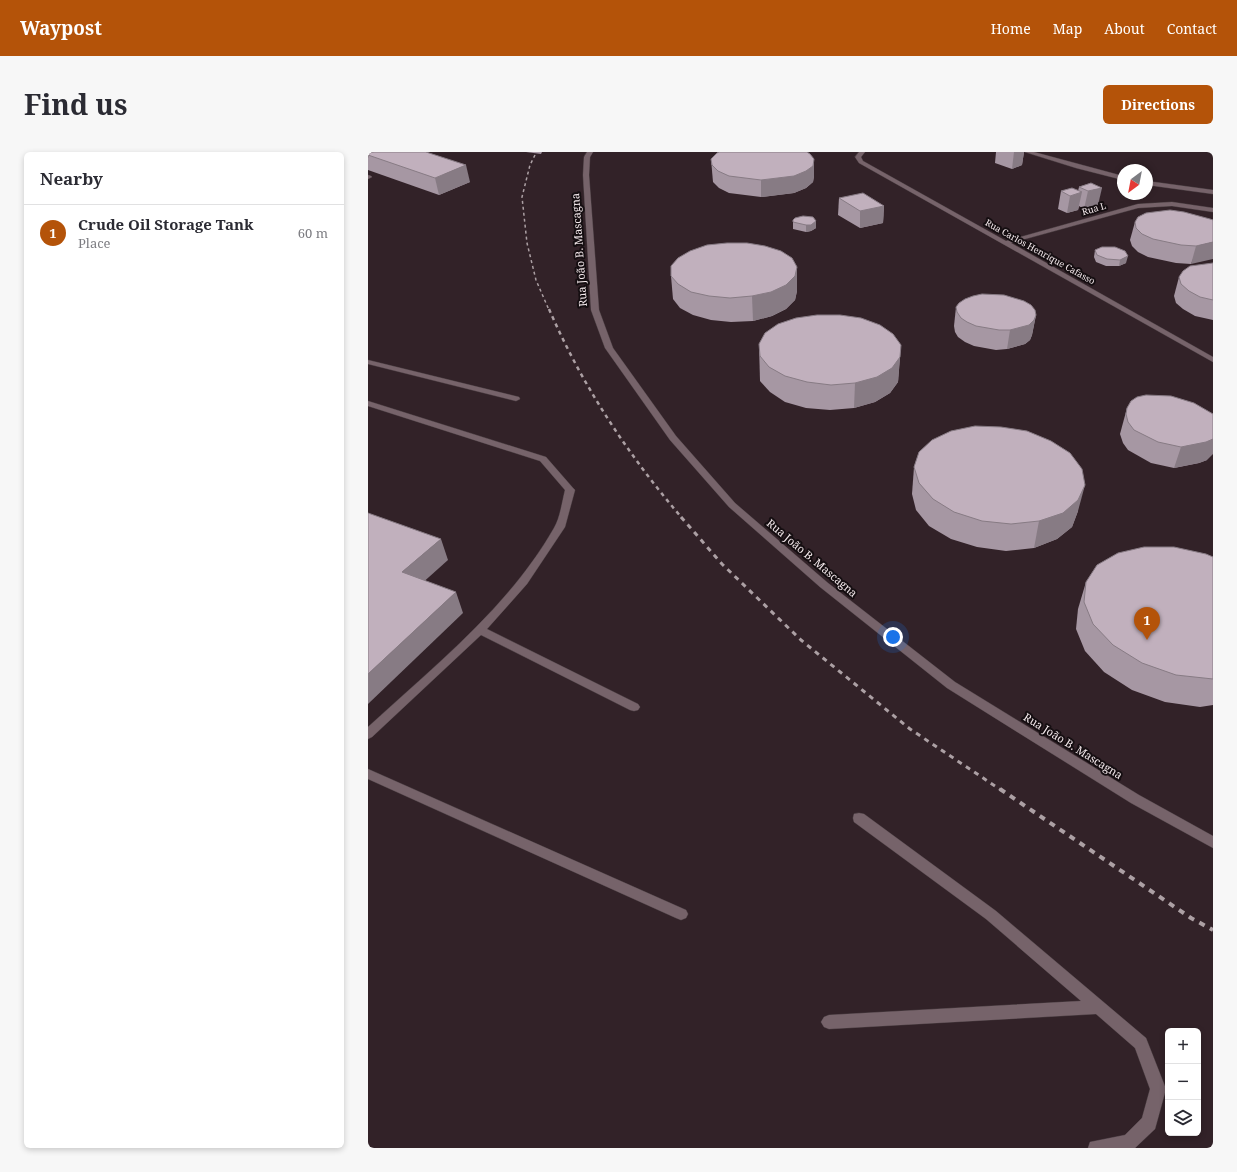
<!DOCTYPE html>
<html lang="en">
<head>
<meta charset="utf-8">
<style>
	:root { --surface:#fff; --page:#f7f7f7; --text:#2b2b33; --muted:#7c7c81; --line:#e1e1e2; --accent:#b45309 }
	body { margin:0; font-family:"Noto Serif",serif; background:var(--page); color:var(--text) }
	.controls { position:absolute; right:12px; bottom:12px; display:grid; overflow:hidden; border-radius:6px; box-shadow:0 2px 6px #0003 }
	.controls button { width:36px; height:36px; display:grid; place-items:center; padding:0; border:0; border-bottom:1px solid var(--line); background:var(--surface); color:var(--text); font:20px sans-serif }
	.compass { position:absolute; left:749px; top:12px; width:36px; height:36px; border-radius:50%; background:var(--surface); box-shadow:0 2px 6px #0003; rotate:212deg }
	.you { position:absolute; left:525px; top:485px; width:14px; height:14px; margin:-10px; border:3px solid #fff; border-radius:50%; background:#1a73e8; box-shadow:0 0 0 6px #1a73e833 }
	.badge { display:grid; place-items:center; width:26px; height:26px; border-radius:50%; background:var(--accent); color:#fff; font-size:13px; font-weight:700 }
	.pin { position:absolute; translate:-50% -33px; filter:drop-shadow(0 1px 2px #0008) }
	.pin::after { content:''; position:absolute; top:21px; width:14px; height:12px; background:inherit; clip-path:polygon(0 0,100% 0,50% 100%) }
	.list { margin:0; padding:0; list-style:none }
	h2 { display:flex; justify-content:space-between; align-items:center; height:52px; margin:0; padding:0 16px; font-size:17px }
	h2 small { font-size:13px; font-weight:400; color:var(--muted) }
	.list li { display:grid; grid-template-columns:26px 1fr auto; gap:12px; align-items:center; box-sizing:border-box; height:56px; padding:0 16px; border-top:1px solid var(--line) }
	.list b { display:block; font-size:15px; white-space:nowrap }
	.list p { margin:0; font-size:13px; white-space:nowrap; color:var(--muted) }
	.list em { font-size:13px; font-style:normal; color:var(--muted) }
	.icon { flex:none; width:22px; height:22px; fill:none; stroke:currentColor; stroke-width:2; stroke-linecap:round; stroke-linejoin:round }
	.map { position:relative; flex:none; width:845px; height:996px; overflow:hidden; border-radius:6px }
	header { display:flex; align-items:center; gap:24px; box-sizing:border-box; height:56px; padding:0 20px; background:var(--accent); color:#fff }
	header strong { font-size:19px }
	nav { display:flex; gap:22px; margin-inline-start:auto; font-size:14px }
	.intro { display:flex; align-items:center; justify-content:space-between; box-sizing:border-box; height:96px; padding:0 24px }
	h1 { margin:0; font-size:28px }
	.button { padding:10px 18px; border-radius:6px; background:var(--accent); color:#fff; font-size:14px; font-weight:700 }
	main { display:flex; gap:24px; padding:0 24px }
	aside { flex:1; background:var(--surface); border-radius:6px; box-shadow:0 2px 6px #0003 }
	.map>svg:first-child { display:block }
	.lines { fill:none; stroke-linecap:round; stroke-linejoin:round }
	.service-casing { stroke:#493d41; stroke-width:1 }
	.secondary-casing { stroke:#493d41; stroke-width:1 }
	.service { fill:#76636a; fill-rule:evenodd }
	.secondary { fill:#76636a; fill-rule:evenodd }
	.rail-far3 { stroke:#aca0a4; stroke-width:1.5; stroke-dasharray:3 3; stroke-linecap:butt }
	.rail-far2 { stroke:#aca0a4; stroke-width:2.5; stroke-dasharray:4 4; stroke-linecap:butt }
	.rail-far1 { stroke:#aca0a4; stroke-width:3; stroke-dasharray:5 5; stroke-linecap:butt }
	.rail { stroke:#aca0a4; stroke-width:4; stroke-dasharray:6 6; stroke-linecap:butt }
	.wall { fill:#a697a3 }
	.shaded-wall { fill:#877b84 }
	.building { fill:#c1b0bd; stroke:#877b84 }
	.labels { text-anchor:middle; stroke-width:4; stroke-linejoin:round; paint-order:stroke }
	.far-street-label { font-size:9px; fill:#f5eaed; stroke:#150e11 }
	.street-label { font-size:11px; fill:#f5eaed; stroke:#150e11 }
</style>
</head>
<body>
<header>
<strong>Waypost</strong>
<nav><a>Home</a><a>Map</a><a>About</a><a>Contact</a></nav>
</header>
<div class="intro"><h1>Find us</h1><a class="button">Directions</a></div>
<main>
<aside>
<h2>Nearby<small></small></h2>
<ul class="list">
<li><span class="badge">1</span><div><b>Crude Oil Storage Tank</b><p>Place</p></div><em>60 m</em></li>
</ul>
</aside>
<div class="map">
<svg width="845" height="996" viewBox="0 0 845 996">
	<rect width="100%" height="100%" fill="#322228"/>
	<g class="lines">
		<defs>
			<g id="service">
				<polygon points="219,0 225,0 222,5 221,23 231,158 245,196 308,284 367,351 460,431 587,530 771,643 845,684 845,696 763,651 579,536 452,435 361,355 302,288 237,196 223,158 215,23 216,5"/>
				<polygon points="491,0 497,0 493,5 495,9 638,89 770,52 804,50 845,56 845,60 804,54 770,56 643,91 845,205 845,210 491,11 487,5"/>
				<polygon points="0,23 3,24 4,25 0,27"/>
				<polygon points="0,208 151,245 152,247 148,249 0,212"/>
				<path d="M0 249 178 305 205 336 207 338 197 375 159 432 119 477 270 552 272 555 270 558 266 559 262 558 113 483 4 585 0 587V575C66 514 141 455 186 376 192 366 194 350 197 338L172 309 0 254Z"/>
				<polygon points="0,617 318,758 320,762 318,766 313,768 308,766 0,627"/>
				<polygon points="491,661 496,662 628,759 778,886 798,937 787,977 767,996 720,996 722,990 757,983 774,966 782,937 767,896 728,862 461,877 456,875 453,870 456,865 461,863 713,849 618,767 486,670 485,666 486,662"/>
			</g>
			<g id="secondary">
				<polygon points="657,0 666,0 755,24 755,28 708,16"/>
				<polygon points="779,29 845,38 845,42 779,33"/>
			</g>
		</defs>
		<use href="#service" class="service-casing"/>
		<use href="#secondary" class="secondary-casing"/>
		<use href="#service" class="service"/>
		<use href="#secondary" class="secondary"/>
		<polyline class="rail-far3" points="167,3 162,13 154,45 159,91 168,128 181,158"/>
		<path class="rail-far2" d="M181 157C214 233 260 303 314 366"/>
		<polyline class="rail-far1" points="313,365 354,412 433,488 542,577 633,638"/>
		<polyline class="rail" points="632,637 823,766 845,778"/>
	</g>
	<g class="wall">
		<polygon points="0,0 102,30 71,43 0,18"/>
		<polygon points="158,0 174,0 173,2"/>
		<polygon points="628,0 656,0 654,13 644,17 627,11"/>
		<polygon points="343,7 446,24 445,30 438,36 426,41 393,45 361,41 351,36 345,30"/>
		<polygon points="723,31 730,53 716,57 711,54 710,58 699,61 690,57 693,39 710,39 711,35"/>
		<polygon points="471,46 516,54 515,71 492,76 470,63"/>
		<polygon points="842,67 823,112 808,111 780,105 770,100 764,94 762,88 767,70"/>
		<polygon points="425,68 448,76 443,79 438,80 425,77"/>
		<polygon points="734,95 758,111 751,114 738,114 728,110 726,105 727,98"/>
		<polygon points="845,111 845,168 827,164 815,157 808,151 806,144 811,125"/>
		<polygon points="303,124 429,139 427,148 418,157 404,164 385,169 363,170 343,168 325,163 312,156 305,147"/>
		<polygon points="588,155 668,163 664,183 662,188 657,192 639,197 628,198 606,194 597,190 590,185 587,180 586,174"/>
		<polygon points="391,192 532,205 530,230 522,241 507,250 486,256 462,258 438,256 417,250 402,240 392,229"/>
		<polygon points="759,256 839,308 831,311 806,316 783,311 760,298 755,291 752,282"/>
		<polygon points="546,315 710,359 704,375 689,387 666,396 638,399 609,395 583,387 561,374 548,358 544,342"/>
		<polygon points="845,405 845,553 832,555 797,550 764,538 736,520 717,499 708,477 710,457 718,430"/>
	</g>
	<g class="shaded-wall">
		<polygon points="646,0 656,0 654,13 644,17"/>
		<polygon points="446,7 446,24 445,30 438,36 426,41 393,45 393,28"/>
		<polygon points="98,13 102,30 71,43 67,26"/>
		<polygon points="734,36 730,53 716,57 720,39"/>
		<polygon points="714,40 710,58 699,61 702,44"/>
		<polygon points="516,54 515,71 492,76 492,59"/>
		<polygon points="448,69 448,76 443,79 438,80 438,73"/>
		<polygon points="845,90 845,107 823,112 828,94"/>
		<polygon points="760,104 758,111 751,114 752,108"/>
		<polygon points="429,115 429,139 427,148 418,157 404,164 385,169 384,144"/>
		<polygon points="668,163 664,183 662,188 657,192 639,197 642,178"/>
		<polygon points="532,205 530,230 522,241 507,250 486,256 487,231"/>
		<polygon points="845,287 845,302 839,308 831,311 806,316 813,295"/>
		<polygon points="717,333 710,359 704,375 689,387 666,396 671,369"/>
		<polygon points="73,387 80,408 42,442 34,420"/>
		<polygon points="88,440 95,461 0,552 0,522"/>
	</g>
	<g class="building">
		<polygon points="0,0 58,0 98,13 67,26 0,3"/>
		<polygon points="351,0 439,0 442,2 446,7 445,14 438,19 426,24 393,28 361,24 350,19 344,13 343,7 349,1"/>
		<polygon points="723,31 734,36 720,39 711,35"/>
		<polygon points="704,36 714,40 702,44 693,39"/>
		<polygon points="495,41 516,54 492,59 471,46"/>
		<polygon points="802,58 816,60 842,67 845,68 845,90 828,94 813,93 785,87 774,82 768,76 767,70 770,65 778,61"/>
		<polygon points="435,64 445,65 448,69 443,73 438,73 425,70 425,68 427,66"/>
		<polygon points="359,91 379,91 397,94 413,99 424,106 429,115 427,124 418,133 403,140 384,144 362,146 341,144 323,140 310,132 303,124 303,114 310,106 322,99 339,93"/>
		<polygon points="734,95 747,95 757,99 760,104 752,108 739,107 729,103 727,98"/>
		<polygon points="845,111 845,148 832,145 821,139 813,132 811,125 815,119 822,114"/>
		<polygon points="614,142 636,143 656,149 663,153 667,158 668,163 666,168 661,173 642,178 631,178 608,174 599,170 593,166 589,160 588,155 591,151 597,147 605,144"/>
		<polygon points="449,163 472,163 493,166 512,173 525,182 533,193 532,205 524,216 509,225 487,231 463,233 439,230 417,224 401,215 392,204 391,192 397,181 410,172 428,166"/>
		<polygon points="778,243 803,244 826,251 845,262 845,287 838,290 813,295 790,290 766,278 760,270 758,262 759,256 763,249 769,245"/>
		<polygon points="607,274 633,275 659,279 683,289 702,301 714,317 717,333 710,348 695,361 671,369 643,372 614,369 586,360 565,347 551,331 546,315 551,300 564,288 583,279"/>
		<polygon points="0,361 73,387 34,420 88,440 0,522"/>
		<polygon points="776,395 806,395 838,402 845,405 845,527 808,523 774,511 745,493 725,472 716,450 718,430 729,413 750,401"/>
	</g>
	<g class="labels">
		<g class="far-street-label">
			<text transform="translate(726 57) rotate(-16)" y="3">Rua L</text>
			<text transform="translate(672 100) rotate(29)" y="3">Rua Carlos Henrique Cafasso</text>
		</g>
		<g class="street-label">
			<text transform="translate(211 98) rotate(-94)" y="4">Rua João B. Mascagna</text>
			<text transform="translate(444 406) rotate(40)" y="4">Rua João B. Mascagna</text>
			<text transform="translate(705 594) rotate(32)" y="4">Rua João B. Mascagna</text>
		</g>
	</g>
</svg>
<div class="controls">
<button>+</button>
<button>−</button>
<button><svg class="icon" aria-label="layers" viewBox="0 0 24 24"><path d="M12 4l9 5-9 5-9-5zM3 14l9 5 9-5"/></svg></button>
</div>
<svg class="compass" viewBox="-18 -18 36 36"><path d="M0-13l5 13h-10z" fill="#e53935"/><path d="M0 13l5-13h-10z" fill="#7c7c81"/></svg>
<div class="you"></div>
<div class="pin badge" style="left:779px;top:488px">1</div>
</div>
</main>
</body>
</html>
